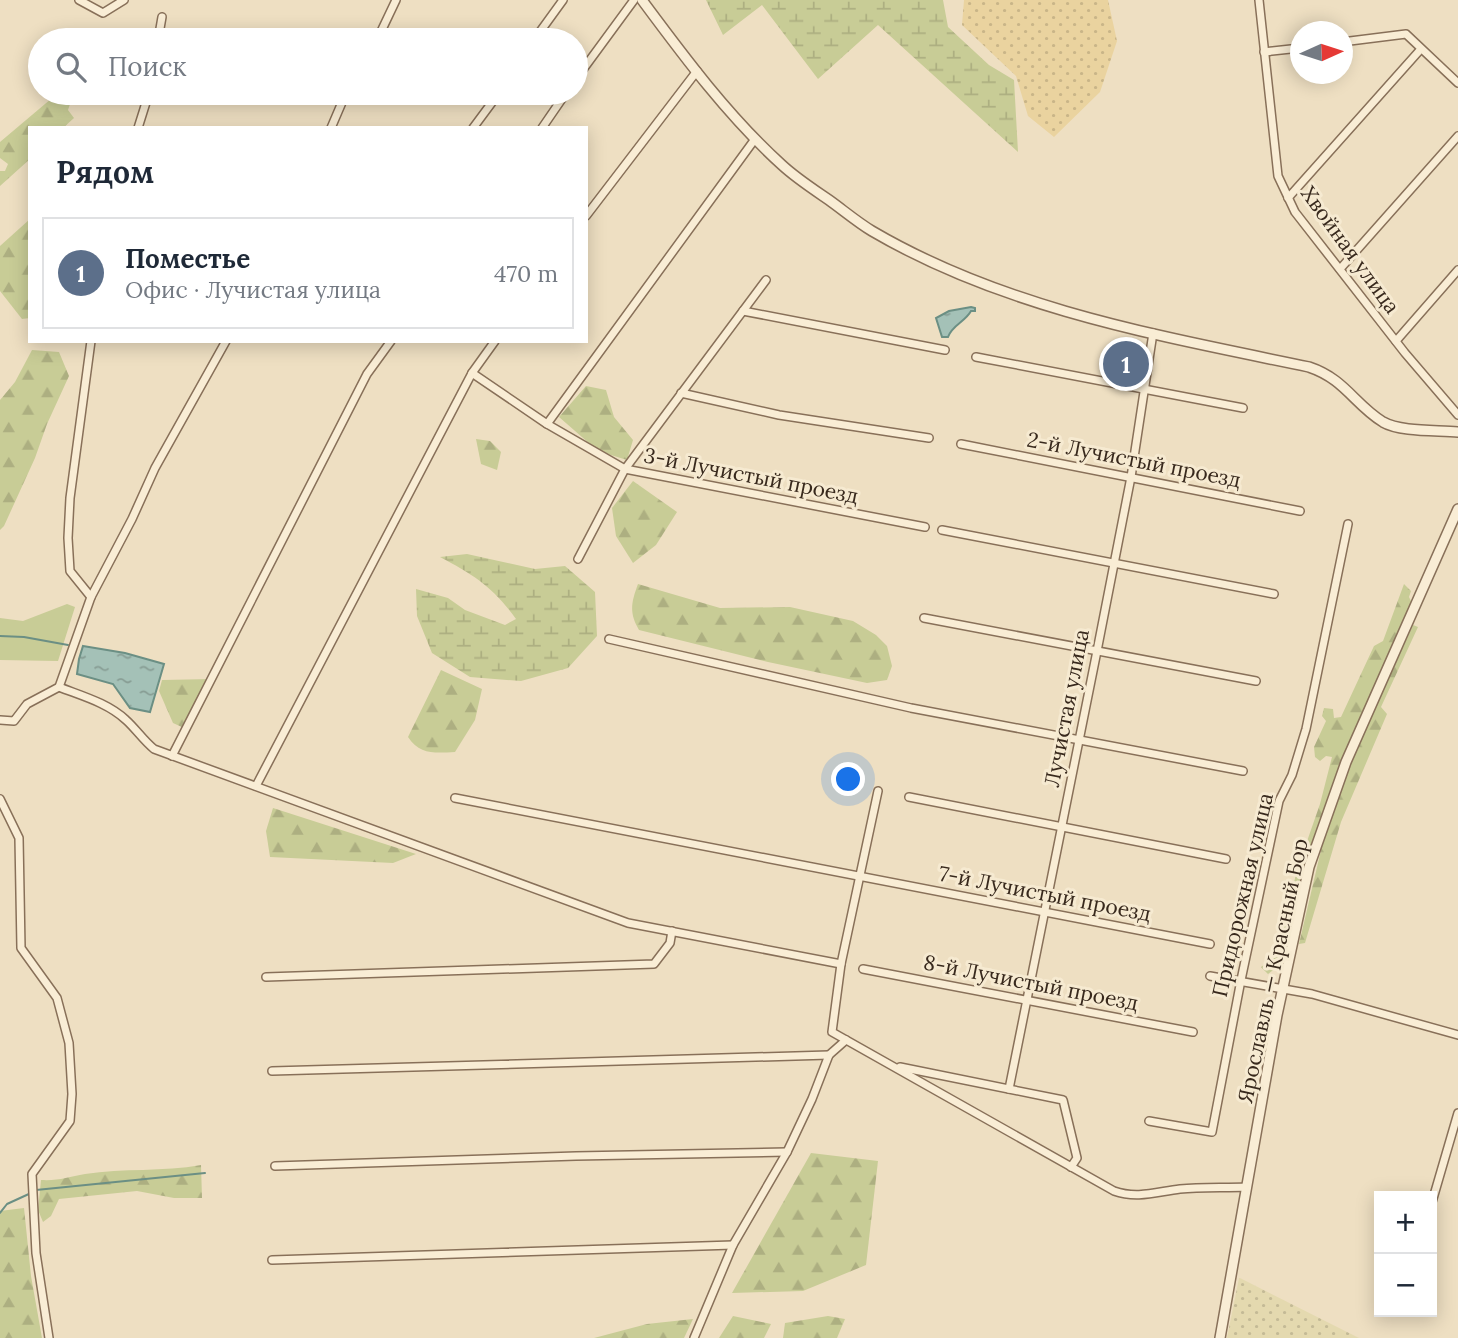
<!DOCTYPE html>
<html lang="ru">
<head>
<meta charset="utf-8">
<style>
	:root { --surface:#fff; --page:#f6f6f7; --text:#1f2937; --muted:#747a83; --line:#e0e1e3; --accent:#97292e }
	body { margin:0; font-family:Lora,serif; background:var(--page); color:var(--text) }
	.controls { position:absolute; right:21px; bottom:21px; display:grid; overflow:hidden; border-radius:0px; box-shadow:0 4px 18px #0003 }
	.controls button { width:63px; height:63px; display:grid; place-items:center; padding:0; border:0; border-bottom:2px solid var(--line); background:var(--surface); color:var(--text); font:35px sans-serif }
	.compass { position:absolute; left:1290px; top:21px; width:63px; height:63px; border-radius:50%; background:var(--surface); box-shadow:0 4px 18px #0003; rotate:87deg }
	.you { position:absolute; left:849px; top:780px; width:24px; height:24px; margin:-18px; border:5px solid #fff; border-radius:50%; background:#1a73e8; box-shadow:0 0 0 10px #1a73e833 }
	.badge { display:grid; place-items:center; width:46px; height:46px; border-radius:50%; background:var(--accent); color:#fff; font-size:23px; font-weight:700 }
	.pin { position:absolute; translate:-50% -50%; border:4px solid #fff; box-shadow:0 2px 7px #0006 }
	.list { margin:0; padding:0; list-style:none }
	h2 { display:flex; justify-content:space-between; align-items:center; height:91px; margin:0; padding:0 28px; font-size:30px }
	h2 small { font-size:23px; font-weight:400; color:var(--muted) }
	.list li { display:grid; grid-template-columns:46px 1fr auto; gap:21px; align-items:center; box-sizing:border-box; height:112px; margin:0 14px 14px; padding:0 14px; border:2px solid var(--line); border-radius:0px }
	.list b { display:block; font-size:26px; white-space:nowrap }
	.list p { margin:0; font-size:23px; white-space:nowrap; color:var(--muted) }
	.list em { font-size:23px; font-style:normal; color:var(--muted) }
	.icon { flex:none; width:38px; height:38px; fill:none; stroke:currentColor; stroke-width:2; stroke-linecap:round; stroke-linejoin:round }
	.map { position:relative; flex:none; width:1458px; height:1338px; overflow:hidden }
	.search { position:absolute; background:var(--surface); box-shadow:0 4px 18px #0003; left:28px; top:28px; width:560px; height:77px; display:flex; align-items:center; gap:18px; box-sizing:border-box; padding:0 24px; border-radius:38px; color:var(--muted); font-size:26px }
	.panel { position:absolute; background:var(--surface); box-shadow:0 4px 18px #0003; left:28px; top:126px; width:560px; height:217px; border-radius:0px }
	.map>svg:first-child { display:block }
	.farmland { fill:url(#farmland-dots) }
	.green { fill:#c8cc96 }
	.forest { fill:url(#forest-firs) }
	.wetland { fill:url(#wetland-marsh) }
	.sand { fill:url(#sand-dots) }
	.water { fill:url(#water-ripples); stroke:#6b8f84; stroke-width:2 }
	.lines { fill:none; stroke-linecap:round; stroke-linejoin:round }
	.stream { stroke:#6b8f84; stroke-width:2 }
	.minor-casing { stroke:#887059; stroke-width:10 }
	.tertiary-casing { stroke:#887059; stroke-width:12 }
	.minor { stroke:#f9edd5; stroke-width:7 }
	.tertiary { stroke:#f9edd5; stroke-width:9 }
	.labels { text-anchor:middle; stroke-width:6; stroke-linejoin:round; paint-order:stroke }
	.street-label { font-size:21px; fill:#38291d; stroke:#f6ead1 }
</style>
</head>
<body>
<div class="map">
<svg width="1458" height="1338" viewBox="0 0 1458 1338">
	<defs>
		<pattern id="farmland-dots" width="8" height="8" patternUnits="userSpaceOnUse" patternTransform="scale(1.75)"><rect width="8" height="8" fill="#e4d9af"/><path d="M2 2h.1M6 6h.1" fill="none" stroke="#c4ba96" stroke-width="1.8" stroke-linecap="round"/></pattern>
		<pattern id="forest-firs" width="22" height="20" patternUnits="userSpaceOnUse" patternTransform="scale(1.75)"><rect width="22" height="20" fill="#c8cc96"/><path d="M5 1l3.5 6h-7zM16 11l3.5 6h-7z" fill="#adaf81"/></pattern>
		<pattern id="wetland-marsh" width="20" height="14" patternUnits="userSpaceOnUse" patternTransform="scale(1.75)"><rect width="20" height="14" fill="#c8cc96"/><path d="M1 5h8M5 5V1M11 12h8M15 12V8" fill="none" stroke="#adaf81"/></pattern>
		<pattern id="sand-dots" width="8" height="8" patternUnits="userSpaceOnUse" patternTransform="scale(1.75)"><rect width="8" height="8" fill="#ead39f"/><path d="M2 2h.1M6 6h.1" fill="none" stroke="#c9b588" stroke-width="1.8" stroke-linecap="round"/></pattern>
		<pattern id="water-ripples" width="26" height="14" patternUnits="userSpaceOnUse" patternTransform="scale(1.75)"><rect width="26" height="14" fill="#a4c1b7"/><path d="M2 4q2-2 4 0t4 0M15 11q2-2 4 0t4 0" fill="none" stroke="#879d94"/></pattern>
	</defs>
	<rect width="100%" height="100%" fill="#eedfc2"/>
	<polygon class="farmland" points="1239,1278 1240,1278 1359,1338 1227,1338"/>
	<polygon class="green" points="67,604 75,607 58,661 0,660 0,618 23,621"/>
	<g class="forest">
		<polygon points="58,93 66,93 71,101 68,110 74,118 63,128 30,128 30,159 0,186 0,171 5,171 8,164 0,158 0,142"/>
		<polygon points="30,219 30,318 22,319 0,291 0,246"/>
		<polygon points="32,350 59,352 69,376 47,424 35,458 4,526 0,530 0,400 15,382"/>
		<polygon points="586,386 606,390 614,417 633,440 627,460 598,451 559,417"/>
		<polygon points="476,439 490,441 501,452 497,470 481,464"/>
		<polygon points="633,481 677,512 656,545 633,563 616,536 612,508"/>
		<path d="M638 584 720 608 790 607 853 621 876 635 887 646 892 666 887 680 867 683 768 662 639 630C629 613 631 603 638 584Z"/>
		<polygon points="1404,584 1411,591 1409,597 1412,603 1359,720 1311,848 1305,847 1320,804 1332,757 1326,756 1320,761 1315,757 1314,747 1326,721 1322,716 1324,708 1333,709 1334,718 1341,717 1374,646 1383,641"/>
		<polygon points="1413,625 1418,627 1381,707 1387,714 1341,822 1305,943 1299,944 1325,833 1351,760"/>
		<path d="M441 670 482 689 475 720 455 752C435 753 420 755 408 737Z"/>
		<polygon points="212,679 184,728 173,723 159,691 162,680"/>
		<polygon points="273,808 416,854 393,863 270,857 266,831"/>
		<polygon points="1305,853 1309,854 1284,956 1281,964 1268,974 1261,967 1277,956 1299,861 1304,859"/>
		<polygon points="811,1153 878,1161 866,1265 803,1291 732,1293"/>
		<path d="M201 1165 202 1198H174L137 1191 59 1199 51 1216 43 1222 38 1210 41 1180C58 1181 69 1177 85 1174 123 1168 163 1172 201 1165Z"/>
		<polygon points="24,1208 31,1276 42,1338 0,1338 0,1211"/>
		<polygon points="733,1316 771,1324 764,1338 719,1338"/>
		<polygon points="828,1316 845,1319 837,1338 783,1338 785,1323"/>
		<polygon points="693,1319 684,1338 594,1338 647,1324"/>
	</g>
	<g class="wetland">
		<polygon points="706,0 943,0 948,27 989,65 1014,80 1018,152 878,25 818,79 762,5 723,35"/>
		<path d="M467 554 535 569 565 566 595 592 597 636 568 668 521 681 470 677 432 653 417 616 416 589 448 598 465 610 505 625 516 619C493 587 474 575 440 557Z"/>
	</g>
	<polygon class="sand" points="964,0 1108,0 1117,41 1100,92 1054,137 1028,116 1016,76 962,25"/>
	<g class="water">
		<path d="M971 307 975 308V311H971C965 322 952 325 948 337H942L936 318 949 311Z"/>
		<polygon points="83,646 125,653 164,664 150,712 130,708 113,684 77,674 79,659"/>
	</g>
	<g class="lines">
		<g class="stream">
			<polyline points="0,636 24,637 68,645"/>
			<polyline points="36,1190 205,1173"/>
			<polyline points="0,1213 7,1204 31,1193"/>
		</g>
		<defs>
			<g id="minor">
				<polyline points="79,0 103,13 124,0"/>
				<polyline points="1259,0 1278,176 1295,212 1405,353 1458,415"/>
				<polyline points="158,40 162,17"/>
				<polyline points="377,40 396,0"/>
				<polyline points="534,40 563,0"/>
				<polyline points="1342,42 1406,34 1458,83"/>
				<polyline points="1264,52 1300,48"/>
				<polyline points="576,79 634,0"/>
				<polyline points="138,128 149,93"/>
				<polyline points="331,128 346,93"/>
				<polyline points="473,128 499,93"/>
				<polyline points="542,128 566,93"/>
				<polyline points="1288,198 1420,50"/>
				<polyline points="586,216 697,71"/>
				<polyline points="1340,269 1458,136"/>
				<polyline points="743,311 945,350"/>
				<polyline points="1396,341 1458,270"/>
				<polyline points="976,357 1243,408"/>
				<polyline points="472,373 547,424 625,469 925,527"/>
				<polyline points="681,393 779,415 929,438"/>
				<polyline points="547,424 755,139"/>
				<polyline points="961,444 1300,511"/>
				<polyline points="942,530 1274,594"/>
				<polyline points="578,559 625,469 766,280"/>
				<polyline points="91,597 132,519 155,468 226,341"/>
				<polyline points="924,618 1256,681"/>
				<polyline points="609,639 911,708 1243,771"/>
				<path d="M59 687C82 696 108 703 126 720 136 729 143 740 154 749L628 923 841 964"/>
				<polyline points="0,720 14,721 27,704 59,687 91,597 70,571 68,538 70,498 91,341"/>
				<polyline points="172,756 367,374 391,341"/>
				<polyline points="256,786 472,373 495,341"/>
				<path d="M878 791 841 964 832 1032 1114 1191C1137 1199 1156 1192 1180 1189 1201 1187 1225 1188 1247 1187"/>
				<polyline points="909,797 1226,859"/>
				<polyline points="455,798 1210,944"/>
				<polyline points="0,799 19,838 21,948 57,998 69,1043 72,1094 70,1121 32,1174 36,1253 49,1338"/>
				<polyline points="863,969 1193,1032"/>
				<polyline points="1210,976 1312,994 1458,1035"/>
				<polyline points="266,977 654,964 670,943 672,931"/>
				<polyline points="900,1067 1063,1100 1077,1158 1071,1167"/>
				<polyline points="272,1071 829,1055"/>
				<polyline points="1009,1089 1097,651 1131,477 1153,333"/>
				<polyline points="1149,1121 1212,1132 1241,980 1279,801 1292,775 1306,729 1348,524"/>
				<polyline points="275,1166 576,1156 787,1152"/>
				<polyline points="1432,1202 1458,1113"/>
				<polyline points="272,1260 733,1245"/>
				<polyline points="694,1338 733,1245 787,1152 812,1099 829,1055 846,1040"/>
			</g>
			<g id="tertiary">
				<path d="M642 0C685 58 729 117 782 165 796 178 813 189 829 200 843 210 857 222 872 231 1005 309 1160 336 1309 367 1345 379 1354 404 1383 422 1400 432 1438 430 1458 432"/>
				<polyline points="1220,1338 1277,1015 1309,867 1346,762 1458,509"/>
			</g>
		</defs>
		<use href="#minor" class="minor-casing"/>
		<use href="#tertiary" class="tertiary-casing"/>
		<use href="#minor" class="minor"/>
		<use href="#tertiary" class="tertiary"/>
	</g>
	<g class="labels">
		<g class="street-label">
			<text transform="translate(1350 250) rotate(54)" y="7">Хвойная улица</text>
			<text transform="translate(1134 460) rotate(11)" y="7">2-й Лучистый проезд</text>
			<text transform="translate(751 476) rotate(11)" y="7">3-й Лучистый проезд</text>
			<text transform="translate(1067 708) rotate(-79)" y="7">Лучистая улица</text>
			<text transform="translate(1045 894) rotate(11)" y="7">7-й Лучистый проезд</text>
			<text transform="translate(1243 895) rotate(-77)" y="7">Придорожная улица</text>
			<text transform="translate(1273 971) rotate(-78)" y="7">Ярославль — Красный Бор</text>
			<text transform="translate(1031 983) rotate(11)" y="7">8-й Лучистый проезд</text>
		</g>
	</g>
</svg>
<div class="controls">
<button>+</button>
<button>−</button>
</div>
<svg class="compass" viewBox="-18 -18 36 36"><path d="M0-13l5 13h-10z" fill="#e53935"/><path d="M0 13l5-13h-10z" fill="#747a83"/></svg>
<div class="you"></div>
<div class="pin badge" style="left:1126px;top:364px;background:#5c6f8a">1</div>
<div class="search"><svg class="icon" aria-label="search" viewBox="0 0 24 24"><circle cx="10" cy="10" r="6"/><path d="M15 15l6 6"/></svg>Поиск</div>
<section class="panel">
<h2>Рядом<small></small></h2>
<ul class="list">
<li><span class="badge" style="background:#5c6f8a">1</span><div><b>Поместье</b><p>Офис · Лучистая улица</p></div><em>470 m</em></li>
</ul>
</section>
</div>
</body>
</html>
